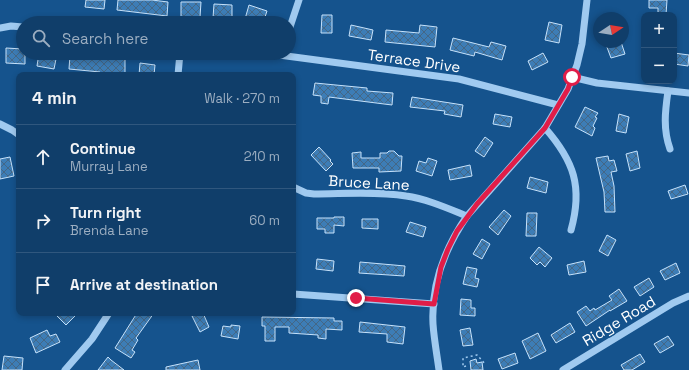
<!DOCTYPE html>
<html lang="en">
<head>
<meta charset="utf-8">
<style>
	:root { --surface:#103e6a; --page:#194570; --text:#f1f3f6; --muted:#9caec1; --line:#30577e }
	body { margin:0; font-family:"Space Grotesk",sans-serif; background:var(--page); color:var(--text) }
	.controls { position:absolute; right:12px; top:12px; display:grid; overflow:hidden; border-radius:8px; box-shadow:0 2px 6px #0003 }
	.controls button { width:36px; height:36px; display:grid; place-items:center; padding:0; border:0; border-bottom:1px solid var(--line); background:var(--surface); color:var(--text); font:20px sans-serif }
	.compass { position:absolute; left:593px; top:12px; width:36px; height:36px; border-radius:50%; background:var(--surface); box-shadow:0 2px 6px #0003; rotate:78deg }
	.stop { position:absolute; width:12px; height:12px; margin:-9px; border:3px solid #e11d48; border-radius:50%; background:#fff }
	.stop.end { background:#e11d48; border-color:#fff; box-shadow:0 1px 4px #0008 }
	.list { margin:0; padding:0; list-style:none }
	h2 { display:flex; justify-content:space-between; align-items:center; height:52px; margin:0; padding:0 16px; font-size:17px }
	h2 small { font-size:13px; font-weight:400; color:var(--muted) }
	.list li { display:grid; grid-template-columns:26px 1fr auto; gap:12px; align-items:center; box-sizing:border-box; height:64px; padding:0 16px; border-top:1px solid var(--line) }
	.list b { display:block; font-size:15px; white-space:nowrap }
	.list p { margin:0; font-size:13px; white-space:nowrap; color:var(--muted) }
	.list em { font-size:13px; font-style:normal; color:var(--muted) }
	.icon { flex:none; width:22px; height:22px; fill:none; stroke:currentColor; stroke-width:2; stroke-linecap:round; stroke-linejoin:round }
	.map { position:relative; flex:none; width:689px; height:370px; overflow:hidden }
	.search { position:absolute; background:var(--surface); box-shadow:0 2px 6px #0003; left:16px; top:16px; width:280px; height:44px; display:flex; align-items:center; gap:10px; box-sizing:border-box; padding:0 14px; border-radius:22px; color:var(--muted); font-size:15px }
	.panel { position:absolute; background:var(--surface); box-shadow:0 2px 6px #0003; left:16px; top:72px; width:280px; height:244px; border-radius:8px }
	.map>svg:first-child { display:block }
	.building { fill:url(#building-cross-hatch); stroke:#c6e2fb }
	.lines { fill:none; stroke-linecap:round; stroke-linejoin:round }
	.path { stroke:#a0caf0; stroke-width:1.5; stroke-dasharray:2 3; stroke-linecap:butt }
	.minor { stroke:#a0caf0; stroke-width:7 }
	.route { stroke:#e11d48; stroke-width:5 }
	.labels { text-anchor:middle; stroke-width:3; stroke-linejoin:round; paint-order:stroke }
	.street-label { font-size:15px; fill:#fff; stroke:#15538d }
</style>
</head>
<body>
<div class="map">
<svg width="689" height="370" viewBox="0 0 689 370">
	<defs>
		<pattern id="building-cross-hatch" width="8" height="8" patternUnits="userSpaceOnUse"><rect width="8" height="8" fill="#3d7db6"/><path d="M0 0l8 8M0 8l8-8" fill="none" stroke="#446786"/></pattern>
	</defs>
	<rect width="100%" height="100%" fill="#15538d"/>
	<g class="building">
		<polygon points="86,0 105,0 104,9 85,7"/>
		<polygon points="118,0 152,0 168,2 167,16 117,10"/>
		<polygon points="649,0 667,0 666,15 658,14 658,8 649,8"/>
		<polygon points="181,2 201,2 200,17 181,17"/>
		<polygon points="214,4 232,5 232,19 213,18"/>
		<polygon points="249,5 267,11 263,23 256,23 245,19"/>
		<polygon points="322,15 332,15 332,33 321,33"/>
		<polygon points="549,22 562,25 559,43 545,40"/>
		<polygon points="351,25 373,30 371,40 349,36"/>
		<polygon points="420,25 437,27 435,47 385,42 386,30 419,33"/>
		<polygon points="453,38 489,47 491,42 506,46 502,60 475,52 474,56 450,50"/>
		<polygon points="605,42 621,42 625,54 611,58"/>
		<polygon points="6,48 23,49 23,53 25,53 25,64 6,63"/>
		<polygon points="39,53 57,54 54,69 37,66"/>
		<polygon points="543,53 548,62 532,70 528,61"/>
		<polygon points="674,53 689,55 688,66 674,64"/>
		<polygon points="70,55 90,57 90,58 125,59 125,74 100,73 100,72 69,69"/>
		<polygon points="140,63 155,65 154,75 139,75"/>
		<polygon points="315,83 367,88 367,91 393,93 392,105 329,97 328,104 321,103 321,96 313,95"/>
		<polygon points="412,97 463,105 461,117 444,114 445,111 410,107"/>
		<polygon points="585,107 598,113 595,117 597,118 593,126 595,128 592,136 575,127"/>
		<polygon points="495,114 512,117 510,127 493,124"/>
		<polygon points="619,114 629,117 626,133 616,131"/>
		<polygon points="485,137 493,143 484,157 475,151"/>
		<polygon points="319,147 331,160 330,161 333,164 326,171 311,155"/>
		<polygon points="389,151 394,151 399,156 402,156 401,171 379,172 379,168 353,168 352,153 361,152 361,158 380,158 380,153 387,153"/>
		<polygon points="637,151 640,168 630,171 626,154"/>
		<polygon points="608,156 609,161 614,160 617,171 611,172 614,186 615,212 605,212 604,192 596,158"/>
		<polygon points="10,157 14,176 0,179 0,159"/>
		<polygon points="428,158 437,161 432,176 416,171 419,161 426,163"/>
		<polygon points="470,165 472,176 450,180 448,170"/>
		<polygon points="530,177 548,182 546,193 527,188"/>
		<polygon points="685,185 688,194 671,199 668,191"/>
		<polygon points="504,210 511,216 498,235 489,227"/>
		<polygon points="527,213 537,213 536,236 526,236"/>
		<polygon points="334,217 344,217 344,226 334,225 334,233 325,233 325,229 317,229 317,218 334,218"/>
		<polygon points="362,219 378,219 378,229 362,228"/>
		<polygon points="410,222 426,227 423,237 406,232"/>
		<polygon points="607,235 616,240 608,256 599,251"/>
		<polygon points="482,239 490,244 482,259 473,254"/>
		<polygon points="539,247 552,258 545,267 540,262 537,265 530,258"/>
		<polygon points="317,259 334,261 333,271 316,269"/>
		<polygon points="584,261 586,272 569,275 567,265"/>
		<polygon points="360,262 405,266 404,276 359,273"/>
		<polygon points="676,263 680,273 665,280 660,271"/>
		<polygon points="467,267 477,269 475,278 479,279 477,287 463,284"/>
		<polygon points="649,278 654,287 640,296 634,287"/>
		<polygon points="619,289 627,301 610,311 610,310 586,326 577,312 586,306 590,311 594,308 595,310 612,300 609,296"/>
		<polygon points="461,299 471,300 471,308 475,308 475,316 460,315"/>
		<polygon points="54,313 78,313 66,325"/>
		<polygon points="137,313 154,313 136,338 138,340 132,350 135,352 131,358 115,348"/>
		<polygon points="192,313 203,313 209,327 200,332 192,316 193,316"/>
		<polygon points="262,317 334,318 334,321 342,321 342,330 326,329 326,339 318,338 318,335 289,333 289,327 275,327 275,341 265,341 265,326 262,326"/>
		<polygon points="360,322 405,327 403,344 387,342 387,334 359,332"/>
		<polygon points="570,323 575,332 556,343 551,335"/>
		<polygon points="231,325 240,326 238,339 221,336 223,326 231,327"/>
		<polygon points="470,328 473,345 463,346 460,330"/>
		<polygon points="47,330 50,336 56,334 60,342 36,353 30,338"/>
		<polygon points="538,333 546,351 530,359 522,341"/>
		<polygon points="668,336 674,345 660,353 654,344"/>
		<polygon points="515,353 518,363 502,369 498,359"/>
		<polygon points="640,354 645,362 632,370 624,370 621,365"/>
		<polygon points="4,356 23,358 22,370 2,370"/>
		<polygon points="108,357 111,360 124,370 98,370"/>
		<polygon points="476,359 477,363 482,362 483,370 471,370 470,361"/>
		<polygon points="198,360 200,370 166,370 166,367"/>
	</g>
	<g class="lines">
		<polyline class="path" points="466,366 463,367 463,358 477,355 486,365"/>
		<g class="minor">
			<polyline points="0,28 11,26 23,27"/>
			<polyline points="289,30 299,0"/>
			<polyline points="264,53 459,79 558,105"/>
			<polyline points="178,75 180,53"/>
			<polyline points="572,77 597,83 689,93"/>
			<path d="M668 91C665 112 663 129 670 149"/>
			<polyline points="0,124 12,130 19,135"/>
			<path d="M545 128C574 161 583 187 571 230"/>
			<path d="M293 187 306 193 314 194C343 194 377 191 406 196 427 199 447 208 467 216"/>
			<polyline points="293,294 434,304"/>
			<polyline points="65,370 92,339 109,313"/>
			<path d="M439 370C437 355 434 339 433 324 431 285 445 248 467 216L545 128 568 89 577 65 582 44 587 0"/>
			<polyline points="563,370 673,303 689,296"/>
		</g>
	</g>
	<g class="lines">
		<polyline class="route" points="356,298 434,304 441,267 448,249 457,231 477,204 545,128 568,89 572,77"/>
	</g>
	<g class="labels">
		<g class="street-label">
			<text transform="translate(414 61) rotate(8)" y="5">Terrace Drive</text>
			<text transform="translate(369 183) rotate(3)" y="5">Bruce Lane</text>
			<text transform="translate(619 321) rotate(-31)" y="5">Ridge Road</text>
		</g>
	</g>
</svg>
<div class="controls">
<button>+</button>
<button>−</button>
</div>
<svg class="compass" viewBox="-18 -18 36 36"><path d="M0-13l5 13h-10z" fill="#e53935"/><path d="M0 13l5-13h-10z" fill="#9caec1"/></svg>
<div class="stop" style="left:572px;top:77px"></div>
<div class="stop end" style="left:356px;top:298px"></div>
<div class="search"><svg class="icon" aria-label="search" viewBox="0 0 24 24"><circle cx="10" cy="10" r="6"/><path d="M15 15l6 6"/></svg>Search here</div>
<section class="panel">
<h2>4 min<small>Walk · 270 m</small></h2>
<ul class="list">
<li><svg class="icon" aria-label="ahead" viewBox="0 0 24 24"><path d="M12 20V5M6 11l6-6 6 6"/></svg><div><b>Continue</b><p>Murray Lane</p></div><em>210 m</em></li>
<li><svg class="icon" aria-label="right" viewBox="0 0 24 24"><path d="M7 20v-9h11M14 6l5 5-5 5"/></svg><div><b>Turn right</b><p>Brenda Lane</p></div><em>60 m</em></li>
<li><svg class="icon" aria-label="arrive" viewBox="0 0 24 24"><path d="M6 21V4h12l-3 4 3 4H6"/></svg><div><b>Arrive at destination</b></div></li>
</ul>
</section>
</div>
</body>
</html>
